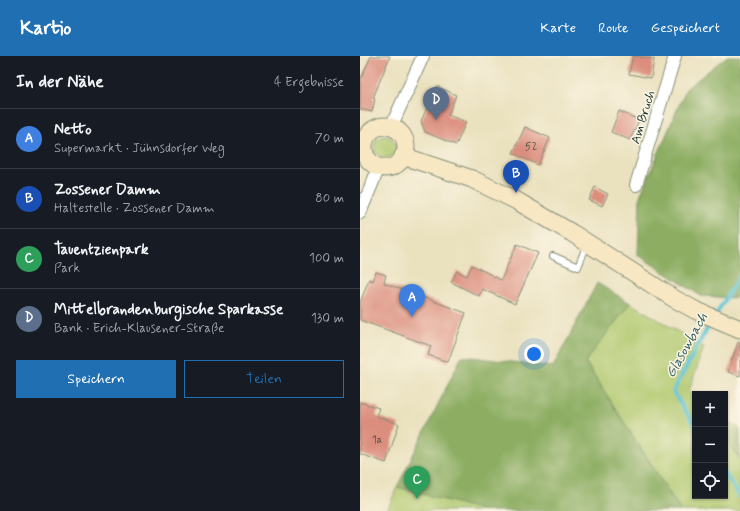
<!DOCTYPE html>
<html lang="de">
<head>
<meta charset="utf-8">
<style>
	:root { --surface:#171b24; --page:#242831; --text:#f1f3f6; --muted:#9ea1a6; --line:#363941; --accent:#1f6fb2 }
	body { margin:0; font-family:Mynerve,sans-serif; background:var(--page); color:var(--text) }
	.controls { position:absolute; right:12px; bottom:12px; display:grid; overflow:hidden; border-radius:0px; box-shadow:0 1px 3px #0004 }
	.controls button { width:36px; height:36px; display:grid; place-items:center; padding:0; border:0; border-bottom:1px solid var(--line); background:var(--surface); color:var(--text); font:20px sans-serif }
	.you { position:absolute; left:174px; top:298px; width:14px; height:14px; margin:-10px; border:3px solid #fff; border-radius:50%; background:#1a73e8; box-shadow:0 0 0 6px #1a73e833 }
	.badge { display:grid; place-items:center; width:26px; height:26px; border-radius:50%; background:var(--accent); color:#fff; font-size:13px; font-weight:700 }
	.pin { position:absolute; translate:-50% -33px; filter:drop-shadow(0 1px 2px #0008) }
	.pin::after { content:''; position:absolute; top:21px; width:14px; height:12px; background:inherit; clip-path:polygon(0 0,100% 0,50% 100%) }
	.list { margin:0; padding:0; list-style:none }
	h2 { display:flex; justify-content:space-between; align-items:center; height:52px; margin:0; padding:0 16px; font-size:17px }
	h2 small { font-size:13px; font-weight:400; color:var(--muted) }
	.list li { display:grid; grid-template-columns:26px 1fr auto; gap:12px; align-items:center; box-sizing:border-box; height:60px; padding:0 16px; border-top:1px solid var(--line) }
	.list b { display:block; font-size:15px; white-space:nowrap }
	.list p { margin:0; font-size:13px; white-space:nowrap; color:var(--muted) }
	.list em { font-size:13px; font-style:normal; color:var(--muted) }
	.actions { display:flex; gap:8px; padding:12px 16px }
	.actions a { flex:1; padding:9px 0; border:1px solid var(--accent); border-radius:0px; text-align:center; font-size:14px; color:var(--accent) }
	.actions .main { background:var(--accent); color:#fff }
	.icon { flex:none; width:22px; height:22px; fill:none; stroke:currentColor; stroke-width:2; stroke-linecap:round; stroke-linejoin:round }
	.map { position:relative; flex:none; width:380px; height:455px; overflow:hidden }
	header { display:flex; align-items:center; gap:24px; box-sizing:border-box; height:56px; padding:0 20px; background:var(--accent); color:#fff }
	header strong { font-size:19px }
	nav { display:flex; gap:22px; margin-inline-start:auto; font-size:14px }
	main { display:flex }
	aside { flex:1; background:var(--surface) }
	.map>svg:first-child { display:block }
	.green { fill:#b1c96f; stroke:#688352 }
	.forest { fill:#8cad62; stroke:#56754b }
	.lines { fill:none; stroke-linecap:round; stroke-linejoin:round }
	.stream { stroke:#5cc5d8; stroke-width:4 }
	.building { fill:#dc8e7e }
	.lane-casing { stroke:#848f79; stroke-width:8 }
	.street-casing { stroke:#848f79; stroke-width:14 }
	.secondary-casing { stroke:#848f79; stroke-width:19 }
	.lane { stroke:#fff; stroke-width:6 }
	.street { stroke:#fff; stroke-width:12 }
	.secondary { stroke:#f8e7c3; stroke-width:17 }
	.labels { text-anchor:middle; stroke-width:3; stroke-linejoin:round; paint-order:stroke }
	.number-label { font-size:11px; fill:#4e5146 }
	.street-label { font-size:13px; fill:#1f3d34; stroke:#fcf5e5 }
	.water-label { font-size:14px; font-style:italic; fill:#2e5f5d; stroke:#fcf5e5 }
</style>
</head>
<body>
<header>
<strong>Kartio</strong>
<nav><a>Karte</a><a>Route</a><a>Gespeichert</a></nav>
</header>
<main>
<aside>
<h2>In der Nähe<small>4 Ergebnisse</small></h2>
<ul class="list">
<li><span class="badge" style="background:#3f7fe0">A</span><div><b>Netto</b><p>Supermarkt · Jühnsdorfer Weg</p></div><em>70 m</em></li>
<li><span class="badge" style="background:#1a4fb4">B</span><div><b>Zossener Damm</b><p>Haltestelle · Zossener Damm</p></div><em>80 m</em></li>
<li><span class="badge" style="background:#2e9e5b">C</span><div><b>Tauentzienpark</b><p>Park</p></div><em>100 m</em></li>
<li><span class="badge" style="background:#5c6f8a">D</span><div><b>Mittelbrandenburgische Sparkasse</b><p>Bank · Erich-Klausener-Straße</p></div><em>130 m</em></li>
</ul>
<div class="actions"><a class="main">Speichern</a><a>Teilen</a></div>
</aside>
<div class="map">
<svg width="380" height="455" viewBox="0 0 380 455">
	<rect width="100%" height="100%" fill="#fcf5e5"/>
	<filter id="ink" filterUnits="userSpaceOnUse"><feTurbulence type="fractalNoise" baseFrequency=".025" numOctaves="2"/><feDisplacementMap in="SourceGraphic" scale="8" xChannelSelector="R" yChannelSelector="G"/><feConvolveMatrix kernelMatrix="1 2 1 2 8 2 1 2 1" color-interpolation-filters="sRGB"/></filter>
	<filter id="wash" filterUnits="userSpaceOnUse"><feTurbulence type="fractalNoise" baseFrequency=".012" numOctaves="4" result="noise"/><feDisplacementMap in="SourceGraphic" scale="16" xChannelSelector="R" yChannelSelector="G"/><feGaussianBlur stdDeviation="0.9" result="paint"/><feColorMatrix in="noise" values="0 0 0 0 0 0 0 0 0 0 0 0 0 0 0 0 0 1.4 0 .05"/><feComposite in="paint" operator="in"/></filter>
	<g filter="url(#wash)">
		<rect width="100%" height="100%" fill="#eae1be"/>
		<g class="green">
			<circle cx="25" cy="91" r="11"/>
			<polygon points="270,247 344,291 329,335 335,343 335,440 365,440 365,383 380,403 380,455 321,455 225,305"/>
			<polygon points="37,431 126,455 27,455"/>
		</g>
		<g class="forest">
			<polygon points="367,0 380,0 380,236 375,242 341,240 278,199 280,140 326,33"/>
			<polygon points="237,227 270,247 225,306 321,455 126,455 37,431 102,300 193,311"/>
			<polygon points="365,362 380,373 380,403 365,383"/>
		</g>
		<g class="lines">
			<g class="stream">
				<polyline points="356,258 380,219"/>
				<polyline points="335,370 313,336 351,265"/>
				<polyline points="365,417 380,441"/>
			</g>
		</g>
		<g id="blocks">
			<g class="building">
				<polygon points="11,0 30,0 13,42 15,43 12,56 0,53 0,25"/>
				<polygon points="273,0 294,3 291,22 269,18"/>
				<polygon points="77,30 96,39 88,59 106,66 96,89 65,76 61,65"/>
				<polygon points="259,55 279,64 270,84 251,76"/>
				<polygon points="165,71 190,82 178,109 153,97"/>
				<polygon points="235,131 248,138 242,150 229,144"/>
				<polygon points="157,188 178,197 155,248 122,233 119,240 91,226 97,215 107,220 112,209 141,224"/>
				<polygon points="16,216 26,219 24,227 106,257 88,306 68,299 71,290 0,264 0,247 9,223 13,225"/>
				<polygon points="378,286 380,286 380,320 368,316"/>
				<polygon points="0,346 19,352 16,360 39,368 26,407 0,398"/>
			</g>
		</g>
	</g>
	<g filter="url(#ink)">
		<use href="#blocks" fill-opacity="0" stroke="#848f79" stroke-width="1"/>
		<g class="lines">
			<defs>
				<polyline id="lane" points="193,200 218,211 227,188"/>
				<g id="street">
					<polyline points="31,71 63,0"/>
					<polyline points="276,129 315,0"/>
					<polyline points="0,157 19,111"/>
				</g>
				<g id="secondary">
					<circle cx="25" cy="91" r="21"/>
					<polyline points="43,100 112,123 157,145 212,177 313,242 335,254 380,273"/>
				</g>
			</defs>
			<use href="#lane" class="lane-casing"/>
			<use href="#street" class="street-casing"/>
			<use href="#secondary" class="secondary-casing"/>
			<use href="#lane" class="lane"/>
			<use href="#street" class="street"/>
			<use href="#secondary" class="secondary"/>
		</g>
	</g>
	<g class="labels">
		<g class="number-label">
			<text x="171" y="94">52</text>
			<text x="17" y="387">1a</text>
		</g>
		<g class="street-label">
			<text transform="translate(282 61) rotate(-73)" y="5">Am Bruch</text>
		</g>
		<g class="water-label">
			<text transform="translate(326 289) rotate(-61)" y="5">Glasowbach</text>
		</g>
	</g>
</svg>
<div class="controls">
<button>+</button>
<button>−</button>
<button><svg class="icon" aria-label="locate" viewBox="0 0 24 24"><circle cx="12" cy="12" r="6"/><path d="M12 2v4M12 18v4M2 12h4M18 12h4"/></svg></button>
</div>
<div class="you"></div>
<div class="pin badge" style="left:52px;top:261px;background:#3f7fe0">A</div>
<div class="pin badge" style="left:156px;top:137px;background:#1a4fb4">B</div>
<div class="pin badge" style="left:57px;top:443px;background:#2e9e5b">C</div>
<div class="pin badge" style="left:76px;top:64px;background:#5c6f8a">D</div>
</div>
</main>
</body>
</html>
